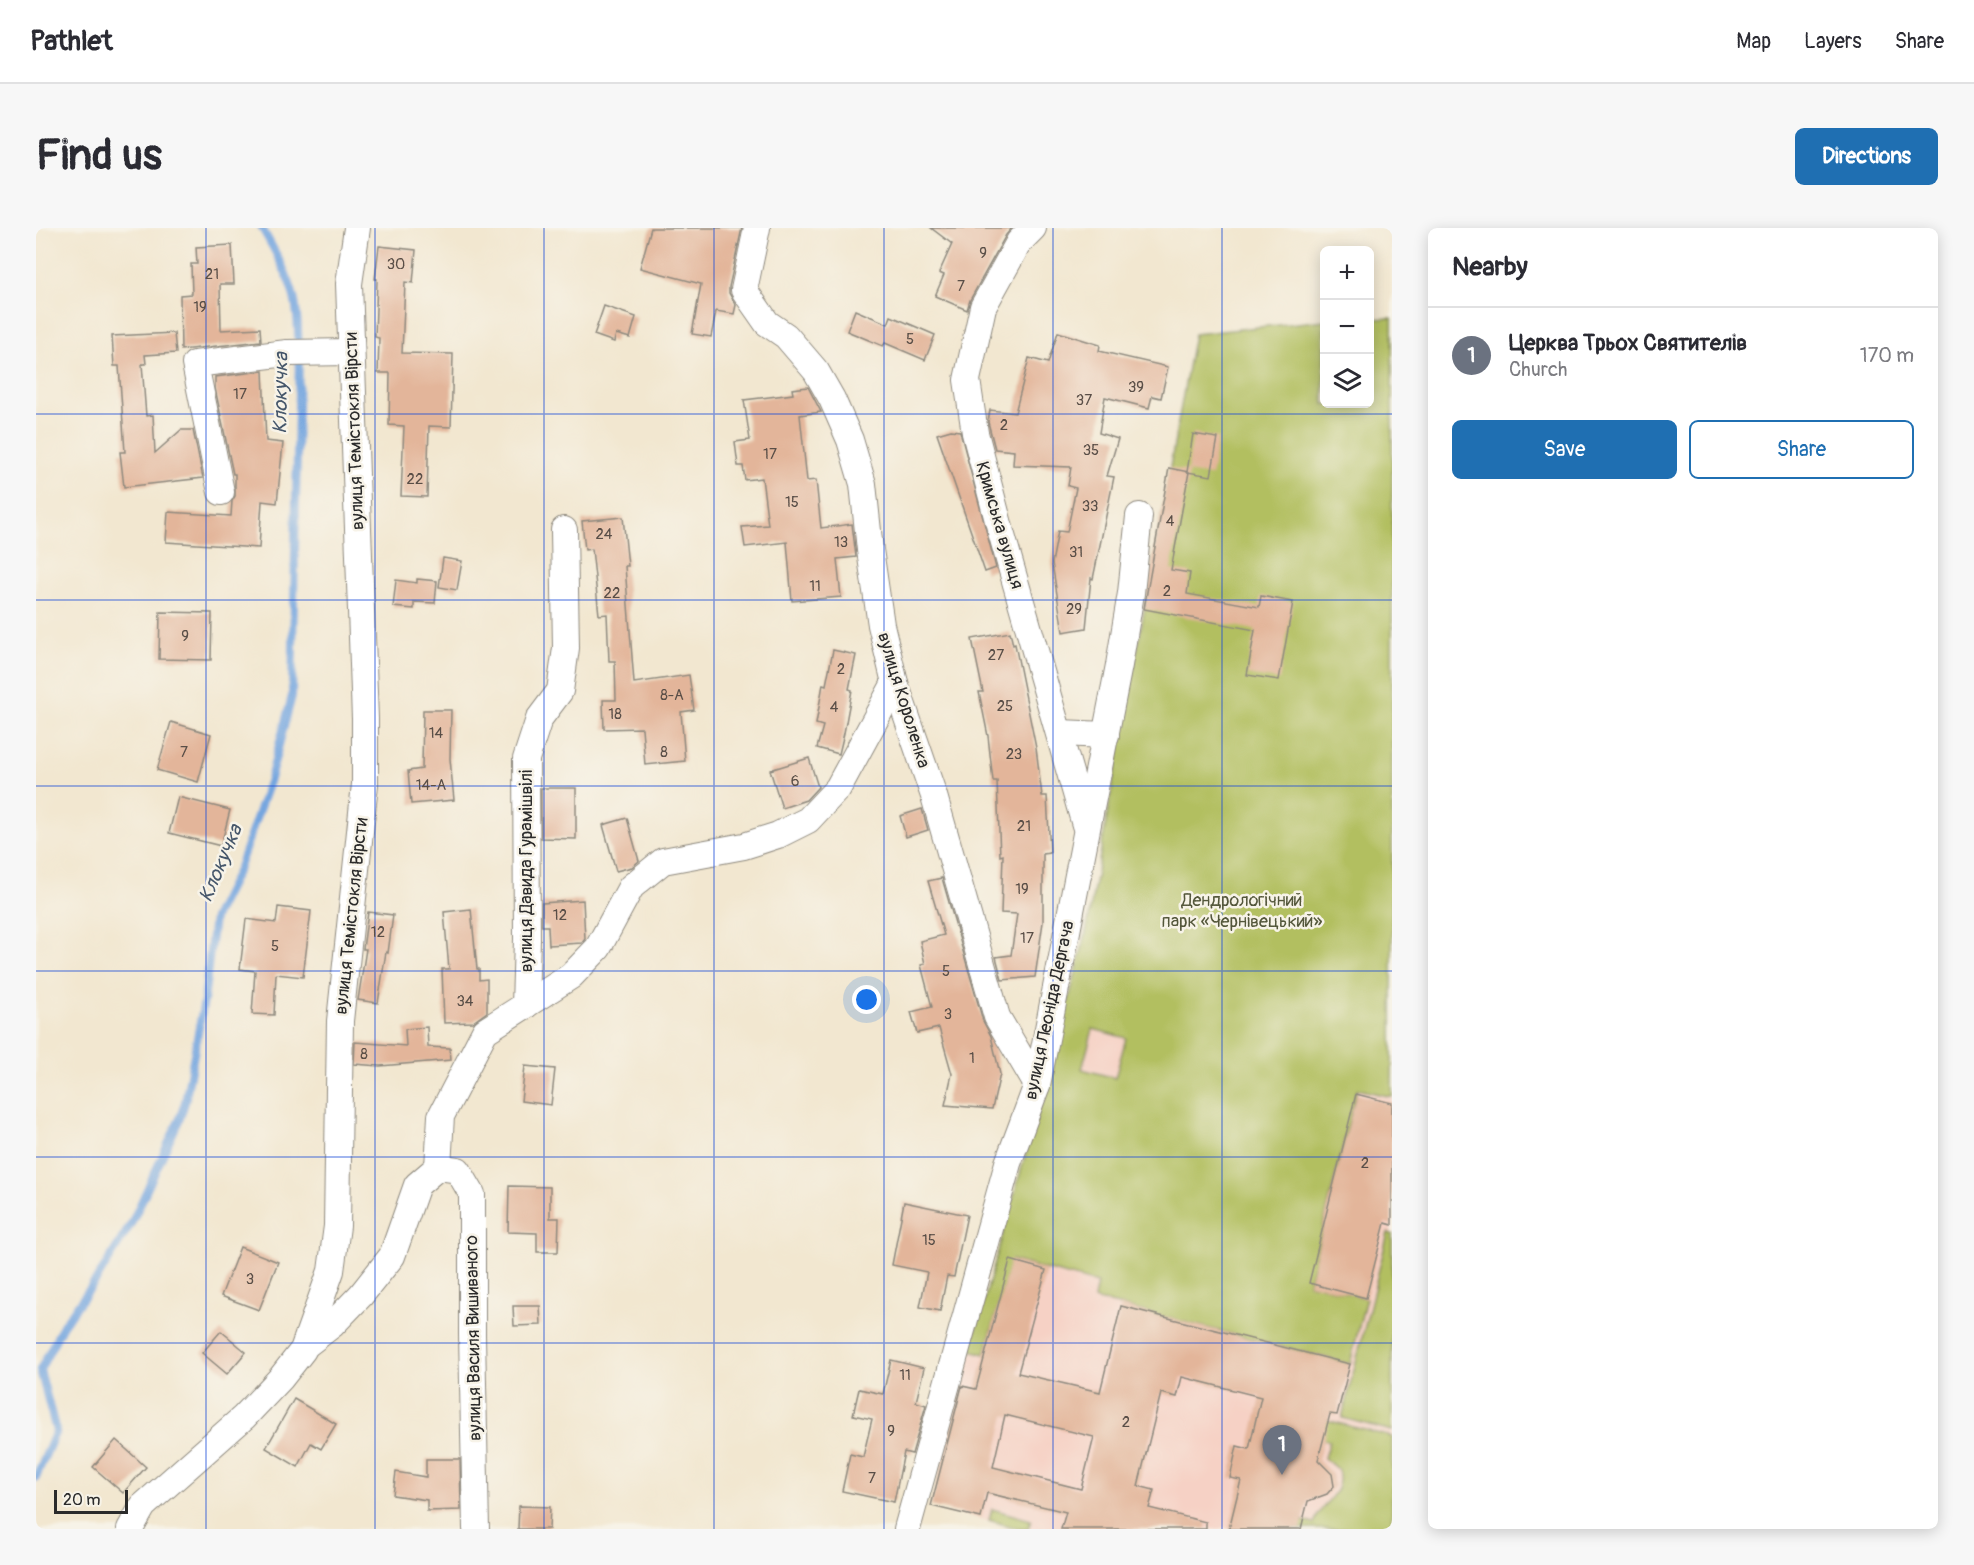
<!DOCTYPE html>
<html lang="en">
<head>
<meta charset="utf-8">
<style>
	:root { --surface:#fff; --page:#f7f7f7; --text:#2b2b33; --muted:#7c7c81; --line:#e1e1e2; --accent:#1f6fb2 }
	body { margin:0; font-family:Pangolin,sans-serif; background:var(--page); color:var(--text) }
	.controls { position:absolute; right:18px; top:18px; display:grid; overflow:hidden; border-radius:9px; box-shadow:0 3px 15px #0003 }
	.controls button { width:54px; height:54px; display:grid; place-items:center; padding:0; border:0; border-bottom:2px solid var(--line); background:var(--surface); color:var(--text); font:30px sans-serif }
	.scale { position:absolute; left:18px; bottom:15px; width:74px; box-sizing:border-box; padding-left:6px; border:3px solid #2b2b2b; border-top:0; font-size:16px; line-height:21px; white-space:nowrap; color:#2b2b2b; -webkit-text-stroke:4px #f7f3e8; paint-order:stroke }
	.you { position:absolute; left:831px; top:772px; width:21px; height:21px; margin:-15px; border:4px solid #fff; border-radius:50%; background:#1a73e8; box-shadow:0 0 0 9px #1a73e833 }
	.badge { display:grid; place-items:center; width:39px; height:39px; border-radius:50%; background:var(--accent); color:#fff; font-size:20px; font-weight:700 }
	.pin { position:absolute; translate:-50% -50px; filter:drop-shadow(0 2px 3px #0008) }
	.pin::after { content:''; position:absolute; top:32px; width:21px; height:18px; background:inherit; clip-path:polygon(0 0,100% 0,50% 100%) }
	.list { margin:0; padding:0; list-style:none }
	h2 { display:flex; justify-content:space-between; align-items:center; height:78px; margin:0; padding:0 24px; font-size:26px }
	h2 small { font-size:20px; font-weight:400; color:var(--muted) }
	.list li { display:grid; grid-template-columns:39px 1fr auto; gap:18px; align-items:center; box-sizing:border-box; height:96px; padding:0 24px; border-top:2px solid var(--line) }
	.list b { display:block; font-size:22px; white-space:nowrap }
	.list p { margin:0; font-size:20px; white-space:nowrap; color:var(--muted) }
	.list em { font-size:20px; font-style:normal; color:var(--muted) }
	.actions { display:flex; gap:12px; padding:18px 24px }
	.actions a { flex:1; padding:14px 0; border:2px solid var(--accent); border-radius:9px; text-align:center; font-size:21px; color:var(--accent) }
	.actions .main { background:var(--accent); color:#fff }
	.icon { flex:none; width:33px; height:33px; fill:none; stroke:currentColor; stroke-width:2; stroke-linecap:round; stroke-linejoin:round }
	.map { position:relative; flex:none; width:1356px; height:1301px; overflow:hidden; border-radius:9px }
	header { display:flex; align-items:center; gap:36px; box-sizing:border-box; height:84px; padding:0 30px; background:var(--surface); border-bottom:2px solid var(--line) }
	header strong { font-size:28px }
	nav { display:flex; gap:33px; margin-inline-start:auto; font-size:21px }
	.intro { display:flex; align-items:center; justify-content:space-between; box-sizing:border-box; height:144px; padding:0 36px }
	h1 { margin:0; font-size:42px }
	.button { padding:15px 27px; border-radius:9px; background:var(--accent); color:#fff; font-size:21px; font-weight:700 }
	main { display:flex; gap:36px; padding:0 36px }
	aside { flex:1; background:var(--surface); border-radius:9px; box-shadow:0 3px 15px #0003 }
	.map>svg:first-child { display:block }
	.built { fill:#f6d1c5 }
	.green { fill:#b2bf61; stroke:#6e7546; stroke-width:1.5; fill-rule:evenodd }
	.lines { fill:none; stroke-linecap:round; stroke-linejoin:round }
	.stream { stroke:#75a6df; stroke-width:8 }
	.building { fill:#e3b59a; fill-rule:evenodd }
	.minor-casing { stroke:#8e897e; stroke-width:28 }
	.minor { stroke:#fff; stroke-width:26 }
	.grid { fill:none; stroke:#1d4ed8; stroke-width:1.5; stroke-opacity:0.55 }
	.labels { text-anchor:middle; stroke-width:5; stroke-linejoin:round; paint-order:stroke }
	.number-label { font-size:15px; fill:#594e47 }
	.street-label { font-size:18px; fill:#2b2b2b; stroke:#f7f3e8 }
	.park-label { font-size:18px; fill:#54573b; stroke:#f7f3e8 }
	.water-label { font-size:20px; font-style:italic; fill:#45566a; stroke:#f7f3e8 }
</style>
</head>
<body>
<header>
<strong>Pathlet</strong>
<nav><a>Map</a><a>Layers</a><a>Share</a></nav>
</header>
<div class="intro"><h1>Find us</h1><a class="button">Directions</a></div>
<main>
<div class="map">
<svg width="1356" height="1301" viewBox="0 0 1356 1301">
	<rect width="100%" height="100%" fill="#f7f3e8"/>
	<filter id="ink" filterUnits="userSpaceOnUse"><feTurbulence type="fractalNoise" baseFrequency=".0167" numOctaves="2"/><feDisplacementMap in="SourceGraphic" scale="12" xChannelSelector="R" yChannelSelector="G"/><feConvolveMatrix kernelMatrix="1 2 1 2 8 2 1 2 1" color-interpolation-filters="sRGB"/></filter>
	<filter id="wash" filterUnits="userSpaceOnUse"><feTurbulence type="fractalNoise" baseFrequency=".008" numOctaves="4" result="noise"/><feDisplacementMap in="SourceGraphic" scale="24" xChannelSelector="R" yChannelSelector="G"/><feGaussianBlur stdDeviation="1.35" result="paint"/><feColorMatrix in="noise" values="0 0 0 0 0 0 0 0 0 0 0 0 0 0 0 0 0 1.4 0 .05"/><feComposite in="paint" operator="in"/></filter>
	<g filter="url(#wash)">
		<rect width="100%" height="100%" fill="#f2e7d0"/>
		<polygon class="built" points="1027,794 1320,866 1321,860 1356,869 1356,1301 983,1301 895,1278 924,1157"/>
		<g class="green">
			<path d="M1356 90V869L1321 861 1273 1055 1330 1070 1314 1136 1058 1071 1061 1055 975 1032 949 1126 934 1122 1027 794 1050 705 1158 106 1288 92V176H1334V91ZM1057 801 1090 810 1079 850 1046 841Z"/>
			<polygon points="1352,1005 1356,1006 1356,1203 1306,1190"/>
			<path d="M1283 1190 1356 1209V1301H1255L1258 1291 1278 1296C1284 1274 1309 1267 1302 1242L1288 1230 1293 1213 1278 1209Z"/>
			<polygon points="956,1281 995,1292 992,1301 983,1301 953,1292"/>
		</g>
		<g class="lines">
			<path class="stream" d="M0 1249 20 1203 4 1142 27 1097 61 1051 95 996 144 890 149 874 168 773 178 690 202 642 234 551 256 468 263 131C262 111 263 89 258 69 252 45 238 22 226 0"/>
		</g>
		<g id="blocks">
			<g class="building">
				<polygon points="615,0 706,0 693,59 693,65 700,77 698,86 680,83 675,109 656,106 665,56 604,40"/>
				<polygon points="895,0 976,0 970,7 934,72 931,82 899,68 908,47 903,45 916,16"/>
				<polygon points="196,17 198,56 184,56 185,102 224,100 225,113 145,122 144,67 156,66 155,36 161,36 160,19"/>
				<polygon points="343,18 380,22 377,55 369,54 366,125 417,126 415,199 393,198 391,269 365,268 368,198 353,197 354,145 342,145 343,110 339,109 341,51 339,51"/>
				<polygon points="568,78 600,89 594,110 580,106 578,114 558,107"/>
				<polygon points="819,82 852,96 855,88 899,107 889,132 849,115 847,118 811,103"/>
				<polygon points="1022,104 1064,117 1063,123 1132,139 1125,170 1116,168 1113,180 1069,169 1063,205 1082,211 1071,248 1078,249 1057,351 1055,350 1050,400 1027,404 1016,335 1022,303 1031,304 1040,260 1032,258 1035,239 977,237 978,223 959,221 952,194 954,182 979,185 993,130 1012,135"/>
				<polygon points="138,105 140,125 109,127 110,136 106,136 110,188 117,187 119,225 145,202 157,202 167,250 88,259 84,224 89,224 83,138 78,138 76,108"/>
				<polygon points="227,143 230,213 247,215 241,275 226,273 223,320 130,314 132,284 195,288 196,273 199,268 199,246 197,246 179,160 179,149"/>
				<polygon points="772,159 785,184 764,187 771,253 780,252 785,300 816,296 820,329 801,331 805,369 756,373 751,314 709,319 706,299 732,297 726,250 709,252 707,238 702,238 699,214 714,212 708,172 757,166 756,161"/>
				<polygon points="915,202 924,203 960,340 949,344 901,206"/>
				<polygon points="1157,206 1182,210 1175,248 1151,244"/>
				<polygon points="1133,240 1153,244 1135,342 1154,345 1151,366 1223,379 1225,368 1257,374 1243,452 1211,447 1219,402 1108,381"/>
				<polygon points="587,289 592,338 589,338 598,455 653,447 658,482 645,484 649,533 609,537 606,500 568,501 567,472 580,472 579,433 573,433 571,386 563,387 556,321 549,322 546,293"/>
				<polygon points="407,330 426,333 421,362 403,359"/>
				<polygon points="381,351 401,353 399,375 378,374 378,381 357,379 360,352 381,355"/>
				<polygon points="124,384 176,385 175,432 123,431"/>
				<polygon points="974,404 977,417 979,416 1000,520 1006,568 1011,568 1014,625 1007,626 1007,694 999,749 966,752 960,729 975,727 981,686 965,685 967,627 964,628 961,553 957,553 952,508 943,464 947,464 936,411"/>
				<polygon points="797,422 820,427 813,461 816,462 808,505 803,526 781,520 787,498 780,496 787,456 790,457"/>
				<polygon points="387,482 415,482 414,531 418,572 375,576 372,543 386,541"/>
				<polygon points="135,494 175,506 162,554 121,542"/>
				<polygon points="773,530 782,559 770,572 746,580 734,542"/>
				<polygon points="505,560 540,560 540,611 505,610"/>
				<polygon points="142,569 194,582 185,618 133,605"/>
				<polygon points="886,581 892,602 870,609 864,588"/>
				<polygon points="591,590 603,633 596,639 580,643 567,597"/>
				<polygon points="906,650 947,793 955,808 964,846 956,881 909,877 916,846 903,800 881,805 875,784 896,779 885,737 889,736 884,713 908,707 892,653"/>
				<polygon points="547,672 549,711 546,715 513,717 512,698 506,698 506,675"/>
				<polygon points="242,679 275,683 267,749 240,746 238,787 216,786 219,743 204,741 210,691 240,695"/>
				<polygon points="435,681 441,741 443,741 443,752 451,751 451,784 437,794 408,795 406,741 413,741 408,684"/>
				<polygon points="332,684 357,687 352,725 350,724 342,775 322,772 330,721 327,721"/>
				<polygon points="391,799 392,819 414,820 415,832 344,838 318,836 319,814 370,818 369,801"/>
				<polygon points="489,838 519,841 515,877 485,873"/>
				<polygon points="1320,866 1356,875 1356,997 1349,995 1330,1070 1273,1055"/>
				<polygon points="473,958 514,959 514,990 523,990 522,1024 501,1024 501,1005 472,1004"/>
				<polygon points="868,974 931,987 918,1049 911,1048 904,1083 884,1079 891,1044 856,1037"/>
				<polygon points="204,1019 242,1034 223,1082 185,1068"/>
				<path d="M974 1032 1010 1042 982 1145 1064 1164 1085 1078 1314 1136 1301 1187 1294 1186 1282 1232 1296 1246 1298 1258 1291 1266 1272 1273 1265 1301H1193L1205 1252 1194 1250 1201 1218 1213 1221 1225 1169 1146 1149 1141 1169 1125 1165 1102 1258 1118 1262 1113 1280 1170 1294V1301H1025L1030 1284 951 1265 945 1290 895 1278 926 1158 940 1161ZM969 1187 1058 1209 1045 1261 957 1239Z"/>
				<polygon points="477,1078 504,1078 505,1097 478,1098"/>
				<polygon points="185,1103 210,1124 191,1146 166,1125"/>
				<polygon points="855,1132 888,1140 880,1174 890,1177 876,1226 868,1224 858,1274 806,1263 814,1226 827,1229 836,1191 817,1187 823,1161 847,1166"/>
				<polygon points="258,1171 300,1196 285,1221 275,1215 262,1239 230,1220"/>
				<polygon points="80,1212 110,1239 87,1265 57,1239"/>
				<polygon points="390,1231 424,1231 425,1282 391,1283 391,1272 357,1267 360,1244 390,1249"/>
				<polygon points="483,1278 514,1279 513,1301 482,1301"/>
			</g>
		</g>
	</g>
	<g filter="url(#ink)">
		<use href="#blocks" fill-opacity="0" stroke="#8e897e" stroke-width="1.5"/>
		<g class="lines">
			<defs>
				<g id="minor">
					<polyline points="721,0 708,62 731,95 750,108 780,143 796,171 814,212 827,256 834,322 845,397 859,455 898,568 961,789 1001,857"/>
					<polyline points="997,0 983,14 947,79 931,152 939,205 965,304 1049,597"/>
					<polyline points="185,264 159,136 251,125 315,124"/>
					<polyline points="1024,505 1070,507"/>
					<polyline points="489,778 491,711 490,531 503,491 524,463 530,420 528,302"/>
					<polyline points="402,939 405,888 449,803 535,748 562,720 595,659 627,633 708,618 742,607 772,592 802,560 859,455"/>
					<polyline points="402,939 422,942 436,966 436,1107 440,1301"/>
					<polyline points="270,1117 296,1097 325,1067 356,1028 381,957 402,939"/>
					<polyline points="94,1301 107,1278 208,1189 245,1150 267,1122 295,1043 301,998 304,793 329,556 329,491 313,56 321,0"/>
					<polyline points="871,1301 972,935 1001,857 1083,437 1095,365 1103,288"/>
				</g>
			</defs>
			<use href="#minor" class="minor-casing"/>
			<use href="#minor" class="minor"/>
		</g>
	</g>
	<path class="grid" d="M170 0V1301M339 0V1301M508 0V1301M678 0V1301M848 0V1301M1017 0V1301M1186 0V1301M0 186H1356M0 372H1356M0 558H1356M0 743H1356M0 929H1356M0 1115H1356"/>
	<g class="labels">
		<g class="number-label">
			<text x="947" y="30">9</text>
			<text x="360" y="41">30</text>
			<text x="176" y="51">21</text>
			<text x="925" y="63">7</text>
			<text x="164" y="84">19</text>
			<text x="874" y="116">5</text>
			<text x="1100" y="164">39</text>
			<text x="204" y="171">17</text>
			<text x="1048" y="177">37</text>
			<text x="968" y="202">2</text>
			<text x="1055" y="227">35</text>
			<text x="734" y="231">17</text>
			<text x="379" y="256">22</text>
			<text x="756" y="279">15</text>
			<text x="1054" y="283">33</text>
			<text x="1134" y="298">4</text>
			<text x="568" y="311">24</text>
			<text x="805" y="319">13</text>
			<text x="1040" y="329">31</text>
			<text x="779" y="363">11</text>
			<text x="1131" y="368">2</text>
			<text x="576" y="370">22</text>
			<text x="1038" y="386">29</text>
			<text x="149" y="413">9</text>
			<text x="960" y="432">27</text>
			<text x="805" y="446">2</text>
			<text x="636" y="472">8-А</text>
			<text x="969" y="483">25</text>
			<text x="798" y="484">4</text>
			<text x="579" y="491">18</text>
			<text x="400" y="510">14</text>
			<text x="148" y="529">7</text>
			<text x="628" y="529">8</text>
			<text x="978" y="531">23</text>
			<text x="759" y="558">6</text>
			<text x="395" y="562">14-А</text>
			<text x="988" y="603">21</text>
			<text x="986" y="666">19</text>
			<text x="524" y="692">12</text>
			<text x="342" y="709">12</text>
			<text x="991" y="715">17</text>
			<text x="239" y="723">5</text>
			<text x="910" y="748">5</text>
			<text x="429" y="778">34</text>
			<text x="912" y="791">3</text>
			<text x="328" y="831">8</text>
			<text x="936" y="835">1</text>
			<text x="1329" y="940">2</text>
			<text x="893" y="1017">15</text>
			<text x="214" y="1056">3</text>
			<text x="869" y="1152">11</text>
			<text x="1090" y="1199">2</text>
			<text x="855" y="1208">9</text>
			<text x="836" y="1255">7</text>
		</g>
		<g class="street-label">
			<text transform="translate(318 203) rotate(-92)" y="6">вулиця Темістокля Вірсти</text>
			<text transform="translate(964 297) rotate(74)" y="6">Кримська вулиця</text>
			<text transform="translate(868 472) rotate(73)" y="6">вулиця Короленка</text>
			<text transform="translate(490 643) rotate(-90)" y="6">вулиця Давида Гурамішвілі</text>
			<text transform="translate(315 688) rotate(-84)" y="6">вулиця Темістокля Вірсти</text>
			<text transform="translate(1013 782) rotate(-78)" y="6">вулиця Леоніда Дергача</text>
			<text transform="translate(437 1110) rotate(-91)" y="6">вулиця Василя Вишиваного</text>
		</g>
		<g class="park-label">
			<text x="1206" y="678">Дендрологічний<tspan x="1206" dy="21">парк «Чернівецький»</tspan></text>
		</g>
		<g class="water-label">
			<text transform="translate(244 165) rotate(-89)" y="7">Клокучка</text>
			<text transform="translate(184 635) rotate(-67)" y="7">Клокучка</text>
		</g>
	</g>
</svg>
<div class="controls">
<button>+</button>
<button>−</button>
<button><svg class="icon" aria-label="layers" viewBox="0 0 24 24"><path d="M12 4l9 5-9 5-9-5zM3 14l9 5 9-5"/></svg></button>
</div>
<div class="scale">20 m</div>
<div class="you"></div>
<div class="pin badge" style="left:1246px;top:1247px;background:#6b7280">1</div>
</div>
<aside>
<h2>Nearby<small></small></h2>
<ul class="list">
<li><span class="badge" style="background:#6b7280">1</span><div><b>Церква Трьох Святителів</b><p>Church</p></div><em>170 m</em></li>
</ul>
<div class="actions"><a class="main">Save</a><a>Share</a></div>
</aside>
</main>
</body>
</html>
